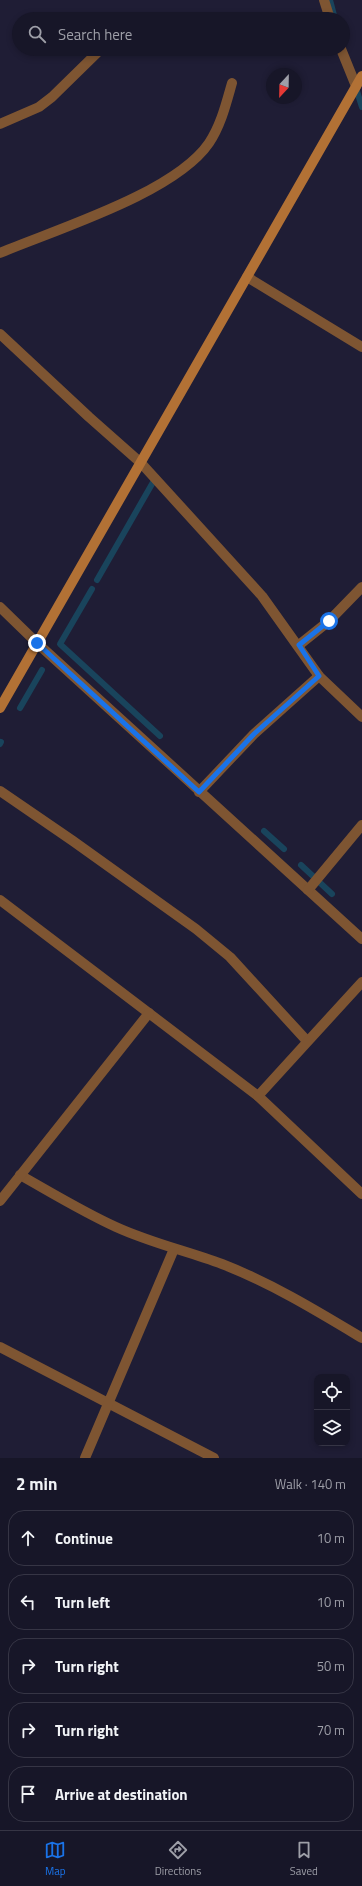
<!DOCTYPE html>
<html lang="en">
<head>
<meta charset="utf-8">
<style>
	:root { --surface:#171628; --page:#242334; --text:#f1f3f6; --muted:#9e9fa8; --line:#363545; --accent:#1a73e8 }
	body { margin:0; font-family:"Titillium Web",sans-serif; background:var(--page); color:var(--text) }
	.controls { position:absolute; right:12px; bottom:12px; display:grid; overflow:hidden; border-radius:8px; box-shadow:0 2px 6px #0003 }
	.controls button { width:36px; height:36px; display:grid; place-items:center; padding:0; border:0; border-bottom:1px solid var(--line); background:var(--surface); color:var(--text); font:20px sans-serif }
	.compass { position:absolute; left:266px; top:68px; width:36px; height:36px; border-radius:50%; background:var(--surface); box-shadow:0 2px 6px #0003; rotate:202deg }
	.stop { position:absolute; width:12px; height:12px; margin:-9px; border:3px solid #1a73e8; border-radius:50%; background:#fff }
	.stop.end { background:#1a73e8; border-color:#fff; box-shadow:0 1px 4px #0008 }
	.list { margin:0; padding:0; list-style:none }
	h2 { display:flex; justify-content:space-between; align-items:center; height:52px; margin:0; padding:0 16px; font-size:17px }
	h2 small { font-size:13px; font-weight:400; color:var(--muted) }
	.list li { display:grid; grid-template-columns:26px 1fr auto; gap:12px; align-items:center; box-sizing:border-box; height:56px; margin:0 8px 8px; padding:0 8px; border:1px solid var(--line); border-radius:16px }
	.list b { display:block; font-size:15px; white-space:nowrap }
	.list em { font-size:13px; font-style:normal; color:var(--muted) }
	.icon { flex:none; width:22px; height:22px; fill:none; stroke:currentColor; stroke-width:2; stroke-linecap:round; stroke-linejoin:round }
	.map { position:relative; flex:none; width:362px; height:1458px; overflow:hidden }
	.search { position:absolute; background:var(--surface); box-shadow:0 2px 6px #0003; left:12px; right:12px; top:12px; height:44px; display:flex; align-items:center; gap:10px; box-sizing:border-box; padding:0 14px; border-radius:22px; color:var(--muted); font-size:15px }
	.sheet { height:372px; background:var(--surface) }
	nav { display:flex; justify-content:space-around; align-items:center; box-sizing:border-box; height:56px; border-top:1px solid var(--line); background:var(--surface); font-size:11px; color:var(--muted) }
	nav a { display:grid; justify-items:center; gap:2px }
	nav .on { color:var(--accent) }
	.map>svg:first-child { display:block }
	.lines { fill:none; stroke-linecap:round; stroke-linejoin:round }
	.stream { stroke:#19445c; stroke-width:6 }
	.street { stroke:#7e5532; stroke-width:10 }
	.secondary { stroke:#b27135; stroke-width:10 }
	.route { stroke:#1a73e8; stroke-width:5 }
</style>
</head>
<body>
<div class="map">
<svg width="362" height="1458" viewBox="0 0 362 1458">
	<rect width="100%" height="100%" fill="#1f1d35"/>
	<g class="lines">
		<g class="stream">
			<polyline points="330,0 335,19"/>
			<polyline points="355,85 362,107"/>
			<polyline points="97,580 156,477"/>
			<polyline points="92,589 60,644 160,736"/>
			<polyline points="20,708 42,670"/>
			<polyline points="0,744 1,742"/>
			<polyline points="264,831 284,849"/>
			<polyline points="301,865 332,894"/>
		</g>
		<g class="street">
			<polyline points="324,0 330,19"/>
			<polyline points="341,49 356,86"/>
			<polyline points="0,124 39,107 52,97 99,51"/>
			<path d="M0 253C57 229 175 193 209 143 221 125 226 104 232 83"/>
			<polyline points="247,277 362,347"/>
			<polyline points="0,334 89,417 141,463 262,596 319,676 362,717"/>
			<polyline points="0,607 37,643 362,939"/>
			<polyline points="299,645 329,621 362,587"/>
			<polyline points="0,791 73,841 196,929 230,957 307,1041"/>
			<polyline points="199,792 254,734 319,676"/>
			<polyline points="308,890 362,825"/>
			<polyline points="0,900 258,1096 362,1194"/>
			<polyline points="258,1096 362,982"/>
			<path d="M20 1175C52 1193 83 1212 116 1227 151 1243 187 1251 222 1264 271 1283 317 1311 362 1338"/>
			<polyline points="0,1201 149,1013"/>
			<polyline points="0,1347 214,1458"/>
			<polyline points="85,1458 174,1249"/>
		</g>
		<polyline class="secondary" points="0,708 362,76"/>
	</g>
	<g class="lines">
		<polyline class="route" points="37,643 199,792 254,734 319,676 299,645 329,621"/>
	</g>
</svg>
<div class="controls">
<button><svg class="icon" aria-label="locate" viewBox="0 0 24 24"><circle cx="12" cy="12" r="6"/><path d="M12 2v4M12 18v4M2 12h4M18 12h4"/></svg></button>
<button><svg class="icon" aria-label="layers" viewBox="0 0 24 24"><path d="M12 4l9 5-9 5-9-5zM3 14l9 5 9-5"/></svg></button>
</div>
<svg class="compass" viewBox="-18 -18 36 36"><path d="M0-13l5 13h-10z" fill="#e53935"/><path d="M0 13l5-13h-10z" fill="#9e9fa8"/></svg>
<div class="stop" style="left:329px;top:621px"></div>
<div class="stop end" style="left:37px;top:643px"></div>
<div class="search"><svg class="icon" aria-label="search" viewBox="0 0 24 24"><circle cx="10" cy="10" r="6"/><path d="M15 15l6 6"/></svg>Search here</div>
</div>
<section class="sheet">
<h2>2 min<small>Walk · 140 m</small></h2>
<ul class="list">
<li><svg class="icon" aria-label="ahead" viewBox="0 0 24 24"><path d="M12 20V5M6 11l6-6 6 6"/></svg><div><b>Continue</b></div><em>10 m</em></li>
<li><svg class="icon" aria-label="left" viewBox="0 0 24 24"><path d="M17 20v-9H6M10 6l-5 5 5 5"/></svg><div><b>Turn left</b></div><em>10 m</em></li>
<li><svg class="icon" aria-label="right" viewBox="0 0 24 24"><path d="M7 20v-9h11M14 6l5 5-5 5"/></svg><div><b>Turn right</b></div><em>50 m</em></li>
<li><svg class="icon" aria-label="right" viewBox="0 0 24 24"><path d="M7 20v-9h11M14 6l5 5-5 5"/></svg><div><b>Turn right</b></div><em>70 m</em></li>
<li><svg class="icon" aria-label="arrive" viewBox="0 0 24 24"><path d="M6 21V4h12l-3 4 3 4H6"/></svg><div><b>Arrive at destination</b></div></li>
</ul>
</section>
<nav>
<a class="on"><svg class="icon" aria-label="map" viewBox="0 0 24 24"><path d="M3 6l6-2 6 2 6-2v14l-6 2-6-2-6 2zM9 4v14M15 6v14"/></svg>Map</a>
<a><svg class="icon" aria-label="directions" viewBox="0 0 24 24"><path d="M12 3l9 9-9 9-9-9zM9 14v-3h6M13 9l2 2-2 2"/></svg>Directions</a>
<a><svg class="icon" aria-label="saved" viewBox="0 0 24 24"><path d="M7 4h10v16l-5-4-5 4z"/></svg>Saved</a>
</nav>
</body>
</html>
